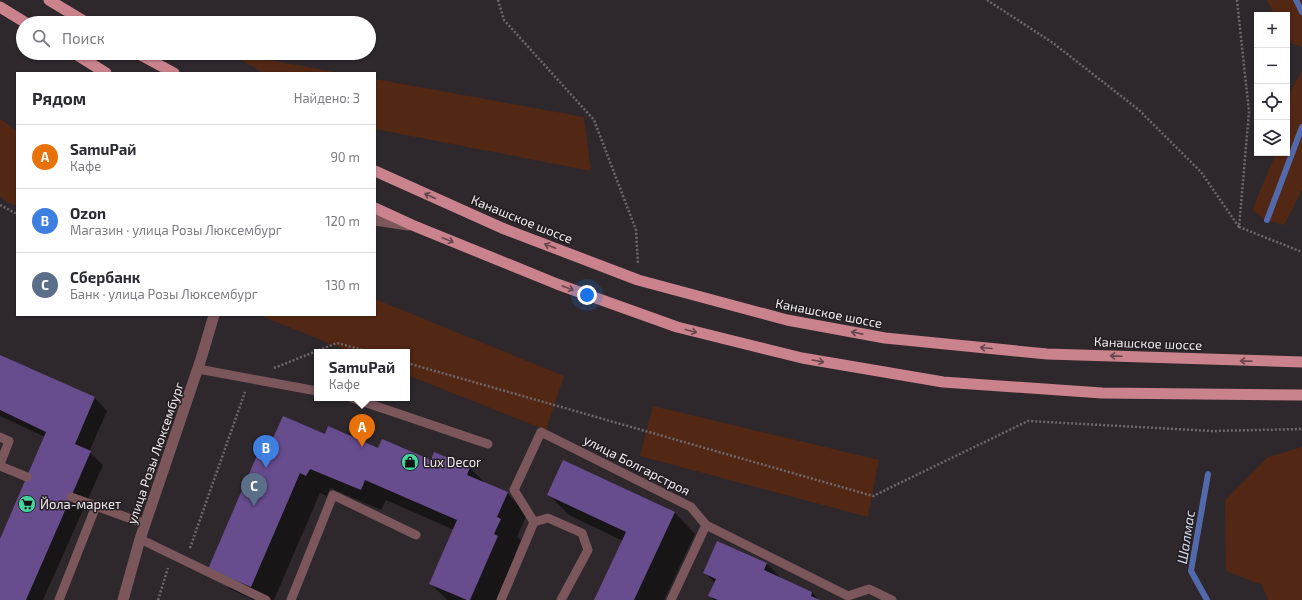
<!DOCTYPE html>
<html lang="ru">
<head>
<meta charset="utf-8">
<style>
	:root { --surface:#fff; --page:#f7f7f7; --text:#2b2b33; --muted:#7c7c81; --line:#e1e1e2; --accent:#d93025 }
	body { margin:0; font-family:"Exo 2",sans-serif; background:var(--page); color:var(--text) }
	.controls { position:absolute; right:12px; top:12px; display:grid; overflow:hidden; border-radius:0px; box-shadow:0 1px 3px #0004 }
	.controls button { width:36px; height:36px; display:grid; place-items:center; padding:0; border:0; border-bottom:1px solid var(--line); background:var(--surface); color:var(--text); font:20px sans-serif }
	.you { position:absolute; left:587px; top:295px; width:14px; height:14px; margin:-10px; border:3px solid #fff; border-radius:50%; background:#1a73e8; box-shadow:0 0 0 6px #1a73e833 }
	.badge { display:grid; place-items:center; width:26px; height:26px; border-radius:50%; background:var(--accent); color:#fff; font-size:13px; font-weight:700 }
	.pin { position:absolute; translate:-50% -33px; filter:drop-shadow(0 1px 2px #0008) }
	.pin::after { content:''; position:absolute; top:21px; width:14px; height:12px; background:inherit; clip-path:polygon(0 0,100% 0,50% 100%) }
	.popup { position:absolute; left:314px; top:349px; width:96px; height:52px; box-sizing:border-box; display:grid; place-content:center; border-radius:0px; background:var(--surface); filter:drop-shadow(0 1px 3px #0005); font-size:13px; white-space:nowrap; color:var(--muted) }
	.popup b { font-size:15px; color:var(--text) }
	.popup::after { content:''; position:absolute; left:50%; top:100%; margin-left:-8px; border:8px solid transparent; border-top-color:var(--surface) }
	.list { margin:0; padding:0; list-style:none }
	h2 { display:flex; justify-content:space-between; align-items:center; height:52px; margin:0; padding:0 16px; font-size:17px }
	h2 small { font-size:13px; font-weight:400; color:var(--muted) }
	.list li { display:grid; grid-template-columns:26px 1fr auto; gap:12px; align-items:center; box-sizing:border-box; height:64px; padding:0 16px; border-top:1px solid var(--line) }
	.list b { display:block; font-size:15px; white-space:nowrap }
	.list p { margin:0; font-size:13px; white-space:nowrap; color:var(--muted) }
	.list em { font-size:13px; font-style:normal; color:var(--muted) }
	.icon { flex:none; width:22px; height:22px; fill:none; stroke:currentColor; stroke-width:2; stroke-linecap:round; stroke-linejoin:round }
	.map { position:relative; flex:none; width:1302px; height:600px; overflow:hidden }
	.search { position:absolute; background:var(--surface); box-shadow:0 1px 3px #0004; left:16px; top:16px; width:360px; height:44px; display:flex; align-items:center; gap:10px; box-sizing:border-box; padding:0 14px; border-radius:22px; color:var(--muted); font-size:15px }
	.panel { position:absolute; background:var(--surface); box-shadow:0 1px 3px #0004; left:16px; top:72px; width:360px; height:244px; border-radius:0px }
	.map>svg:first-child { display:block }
	.green { fill:#522713 }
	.shadow { fill:#0007 }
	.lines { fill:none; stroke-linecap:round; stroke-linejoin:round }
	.stream { stroke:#526aab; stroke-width:6 }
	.building { fill:#674c8e }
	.path { stroke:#6e686c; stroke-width:2.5; stroke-dasharray:2 2; stroke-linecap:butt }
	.service { stroke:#7b575c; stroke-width:9 }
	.tertiary { stroke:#7b575c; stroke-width:11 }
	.primary { stroke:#ca828d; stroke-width:11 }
	.oneway { stroke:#66464d }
	.labels { text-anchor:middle; stroke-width:3; stroke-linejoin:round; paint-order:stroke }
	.street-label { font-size:13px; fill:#f1ecef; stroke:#241e22 }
	.poi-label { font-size:13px; fill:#f1ecef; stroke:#241e22; text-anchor:start }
	.water-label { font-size:14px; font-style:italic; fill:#d6def1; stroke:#241e22 }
</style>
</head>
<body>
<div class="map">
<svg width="1302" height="600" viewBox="0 0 1302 600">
	<rect width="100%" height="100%" fill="#2e282c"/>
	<g class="green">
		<polygon points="1267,0 1302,0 1302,47 1289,42 1287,39 1287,15 1275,15"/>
		<polygon points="230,53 231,53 341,73 263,73"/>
		<polygon points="1302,71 1302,190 1284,225 1267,220 1252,210 1276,153 1287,153 1287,97"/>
		<polygon points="375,79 584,117 591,171 375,129"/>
		<polygon points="0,119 17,131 17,206 7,202 0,196"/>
		<polygon points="375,299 564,376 546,430 407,375 407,352 351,352 259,315 375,315"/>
		<polygon points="653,406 879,460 868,517 640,456"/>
		<polygon points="1302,447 1302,600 1268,600 1262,585 1226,571 1225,500 1268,457"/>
	</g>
	<g class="shadow">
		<polygon points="0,356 95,398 107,411 89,452 103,465 43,600 0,600 0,542 45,437 0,416"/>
		<polygon points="325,435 431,461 435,453 470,468 486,484 507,493 527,514 517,537 521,540 515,554 518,557 499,600 447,600 431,584 454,530 386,500 381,510 330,488 327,496 320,493 274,600 254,600 230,589 210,569 266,458"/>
		<polygon points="564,461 675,513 695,534 664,600 595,600 623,541 569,515 549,495"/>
		<polygon points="718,542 767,564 783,580 812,592 819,600 714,600 709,596 715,583 705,573"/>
	</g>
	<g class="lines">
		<g class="stream">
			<polyline points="1296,0 1302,12"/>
			<polyline points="1267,220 1302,127"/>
			<polyline points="1207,600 1191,571 1208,474"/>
		</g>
	</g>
	<g class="building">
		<polygon points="0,355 95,397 75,444 91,451 26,600 0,600 0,539 46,432 0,410"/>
		<polygon points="283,416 325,434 328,426 378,448 382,439 431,460 434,452 470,467 467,475 508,492 497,517 501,519 494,534 498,536 470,600 467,600 429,584 457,520 365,480 361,490 310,469 306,476 300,473 251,587 208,569 258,453 265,456"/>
		<polygon points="563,460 675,512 634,600 594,600 626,532 547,495"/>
		<polygon points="717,541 767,563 764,570 812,592 811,596 820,600 718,600 708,596 716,579 703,573"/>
	</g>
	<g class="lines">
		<g class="path">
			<polyline points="498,0 504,20 594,120 636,230 638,264"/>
			<polyline points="987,0 1053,43 1139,110 1201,172 1239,227"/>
			<polyline points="1237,0 1249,112 1239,227 1302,252"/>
			<polyline points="0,205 17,214"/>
			<polyline points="407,363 873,496 1028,421 1212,431 1302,429"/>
			<polyline points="274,368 337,343 370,352"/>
			<polyline points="190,548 245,392"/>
			<polyline points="158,600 168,568"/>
		</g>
		<g class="service">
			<polyline points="198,369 317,391"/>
			<polyline points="352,398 488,444"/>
			<polyline points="0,437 9,441 0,464"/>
			<polyline points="0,466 27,477"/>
			<polyline points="71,497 145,524"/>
			<polyline points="534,522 514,490 541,432 691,507 706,525 848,596 869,589 892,600"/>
			<polyline points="140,539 266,600"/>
			<polyline points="59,600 96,506"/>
			<polyline points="291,600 333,495 416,535"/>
			<polyline points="501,600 534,522 548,518 582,533 588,550 561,600"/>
			<polyline points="671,600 706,525"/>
		</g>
		<g class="tertiary">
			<polyline points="375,220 408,225"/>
			<polyline points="123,600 140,539 201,359 214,315"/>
		</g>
		<g class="primary">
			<polyline points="49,0 87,23"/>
			<polyline points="0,7 26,23"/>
			<polyline points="74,53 106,73"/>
			<polyline points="137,53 174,73"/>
			<polyline points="375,171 502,228 638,280 787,320 885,338 1047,354 1302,362"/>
			<polyline points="375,208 412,225 557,284 677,327 802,358 943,382 1102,393 1302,395"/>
		</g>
	</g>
	<defs><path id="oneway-shaft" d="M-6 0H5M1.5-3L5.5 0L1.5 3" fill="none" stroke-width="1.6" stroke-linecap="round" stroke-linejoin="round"/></defs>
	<g class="oneway">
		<use href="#oneway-shaft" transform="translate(430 196) rotate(-156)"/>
		<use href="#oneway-shaft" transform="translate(448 240) rotate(22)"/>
		<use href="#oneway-shaft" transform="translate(550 246) rotate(-159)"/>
		<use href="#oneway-shaft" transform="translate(568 288) rotate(20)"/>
		<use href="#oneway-shaft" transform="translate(691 331) rotate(14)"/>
		<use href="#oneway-shaft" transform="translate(857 333) rotate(-169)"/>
		<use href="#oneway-shaft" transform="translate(986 348) rotate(-175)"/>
		<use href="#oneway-shaft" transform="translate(1116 356) rotate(-178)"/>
		<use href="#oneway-shaft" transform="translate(818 361) rotate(10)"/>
		<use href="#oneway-shaft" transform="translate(1246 361) rotate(-178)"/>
	</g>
	<defs>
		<symbol id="shop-disc" viewBox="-11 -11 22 22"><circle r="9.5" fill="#43d4a0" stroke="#241e22"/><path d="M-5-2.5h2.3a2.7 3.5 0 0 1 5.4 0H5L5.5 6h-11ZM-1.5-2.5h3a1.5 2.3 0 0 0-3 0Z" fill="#111"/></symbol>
		<symbol id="supermarket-disc" viewBox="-11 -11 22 22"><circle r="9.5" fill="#43d4a0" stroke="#241e22"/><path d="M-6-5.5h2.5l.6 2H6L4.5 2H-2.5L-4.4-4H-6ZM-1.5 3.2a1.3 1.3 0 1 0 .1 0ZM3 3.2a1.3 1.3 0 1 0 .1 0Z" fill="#111"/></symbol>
	</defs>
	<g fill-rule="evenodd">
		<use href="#shop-disc" x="400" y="452" width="20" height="20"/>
		<use href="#supermarket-disc" x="17" y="494" width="20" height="20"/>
	</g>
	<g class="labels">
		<g class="street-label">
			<text transform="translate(522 219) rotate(22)" y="5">Канашское шоссе</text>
			<text transform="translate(829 313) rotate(11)" y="5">Канашское шоссе</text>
			<text transform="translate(1148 343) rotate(2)" y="5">Канашское шоссе</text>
			<text transform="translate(155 453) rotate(-71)" y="5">улица Розы Люксембург</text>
			<text transform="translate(637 465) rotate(27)" y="5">улица Болгарстроя</text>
		</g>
		<g class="poi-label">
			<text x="423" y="467">Lux Decor</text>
			<text x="40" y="509">Йола-маркет</text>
		</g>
		<g class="water-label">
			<text transform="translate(1186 537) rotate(-81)" y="5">Шалмас</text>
		</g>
	</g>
</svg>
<div class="controls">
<button>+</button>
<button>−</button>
<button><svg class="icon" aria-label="locate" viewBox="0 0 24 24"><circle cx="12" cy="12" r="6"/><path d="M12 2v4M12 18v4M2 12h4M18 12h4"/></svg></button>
<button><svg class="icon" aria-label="layers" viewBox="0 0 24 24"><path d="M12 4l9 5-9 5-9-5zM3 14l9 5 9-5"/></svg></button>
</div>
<div class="you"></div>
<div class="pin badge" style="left:362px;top:447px;background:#e8710a">A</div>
<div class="popup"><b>SamuРай</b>Кафе</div>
<div class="pin badge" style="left:266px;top:468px;background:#3f7fe0">B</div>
<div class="pin badge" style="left:254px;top:506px;background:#5c6f8a">C</div>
<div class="search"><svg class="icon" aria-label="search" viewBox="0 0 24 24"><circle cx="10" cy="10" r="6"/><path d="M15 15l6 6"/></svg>Поиск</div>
<section class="panel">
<h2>Рядом<small>Найдено: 3</small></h2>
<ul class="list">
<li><span class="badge" style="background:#e8710a">A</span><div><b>SamuРай</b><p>Кафе</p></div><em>90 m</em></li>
<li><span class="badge" style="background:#3f7fe0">B</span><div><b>Ozon</b><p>Магазин · улица Розы Люксембург</p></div><em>120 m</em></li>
<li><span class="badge" style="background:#5c6f8a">C</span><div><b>Сбербанк</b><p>Банк · улица Розы Люксембург</p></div><em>130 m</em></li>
</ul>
</section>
</div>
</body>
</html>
